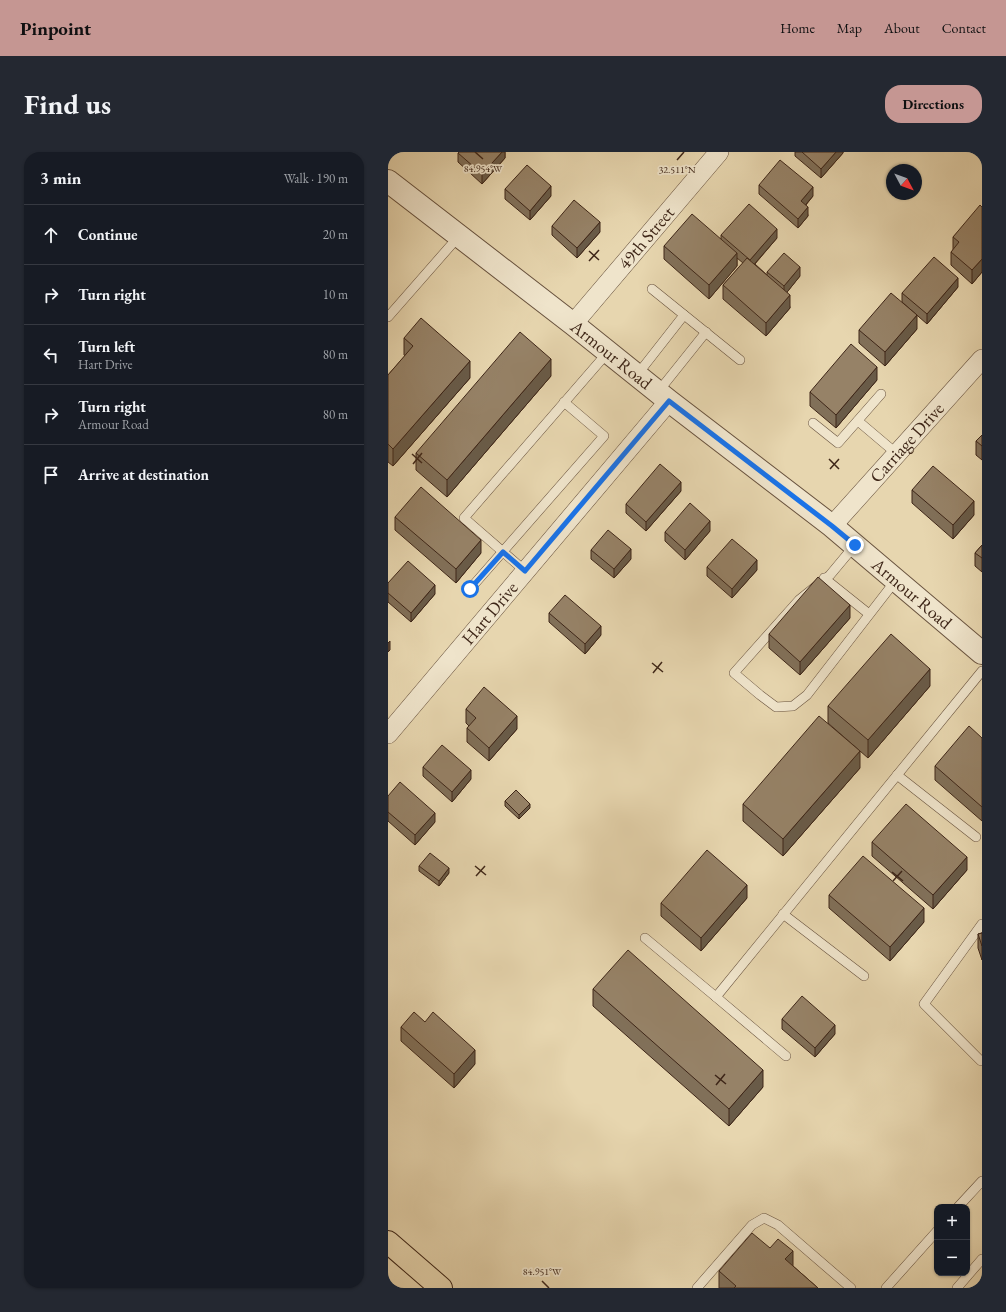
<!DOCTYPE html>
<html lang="en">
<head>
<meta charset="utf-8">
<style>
	:root { --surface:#171b24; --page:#242831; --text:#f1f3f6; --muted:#9ea1a6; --line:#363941; --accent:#c59692 }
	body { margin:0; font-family:"EB Garamond",serif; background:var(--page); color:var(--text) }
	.controls { position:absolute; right:12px; bottom:12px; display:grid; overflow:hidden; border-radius:8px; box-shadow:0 1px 3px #0004 }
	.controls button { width:36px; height:36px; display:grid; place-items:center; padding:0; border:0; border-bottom:1px solid var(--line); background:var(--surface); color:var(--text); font:20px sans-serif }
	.compass { position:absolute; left:498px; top:12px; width:36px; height:36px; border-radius:50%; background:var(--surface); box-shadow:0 1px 3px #0004; rotate:131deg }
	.stop { position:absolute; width:12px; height:12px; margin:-9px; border:3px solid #1a73e8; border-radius:50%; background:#fff }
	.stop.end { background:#1a73e8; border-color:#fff; box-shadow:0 1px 4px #0008 }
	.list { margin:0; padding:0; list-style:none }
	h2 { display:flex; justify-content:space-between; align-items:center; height:52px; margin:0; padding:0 16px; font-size:17px }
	h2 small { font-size:13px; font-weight:400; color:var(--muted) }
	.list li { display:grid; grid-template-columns:26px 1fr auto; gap:12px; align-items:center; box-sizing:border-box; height:60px; padding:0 16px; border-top:1px solid var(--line) }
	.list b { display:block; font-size:15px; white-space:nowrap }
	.list p { margin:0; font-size:13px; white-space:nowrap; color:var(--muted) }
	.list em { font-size:13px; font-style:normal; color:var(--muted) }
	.icon { flex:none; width:22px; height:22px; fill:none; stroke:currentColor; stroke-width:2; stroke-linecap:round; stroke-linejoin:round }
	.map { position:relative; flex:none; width:594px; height:1136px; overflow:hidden; border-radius:16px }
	header { display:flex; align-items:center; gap:24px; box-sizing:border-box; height:56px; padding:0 20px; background:var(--accent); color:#111 }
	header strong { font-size:19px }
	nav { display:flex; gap:22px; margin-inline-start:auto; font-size:14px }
	.intro { display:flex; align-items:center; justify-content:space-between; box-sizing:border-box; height:96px; padding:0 24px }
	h1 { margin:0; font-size:28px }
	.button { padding:10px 18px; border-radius:16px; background:var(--accent); color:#111; font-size:14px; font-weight:700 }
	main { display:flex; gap:24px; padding:0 24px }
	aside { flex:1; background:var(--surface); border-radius:16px; box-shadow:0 1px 3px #0004 }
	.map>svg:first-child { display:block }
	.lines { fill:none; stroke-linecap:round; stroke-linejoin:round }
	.service-casing { stroke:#68523e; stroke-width:10 }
	.minor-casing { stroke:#68523e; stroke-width:20 }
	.tertiary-casing { stroke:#68523e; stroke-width:24 }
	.motorway-casing { stroke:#3e2618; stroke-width:24 }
	.service { stroke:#efe4cb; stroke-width:9 }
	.minor { stroke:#efe4cb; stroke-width:19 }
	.tertiary { stroke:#efe4cb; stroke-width:22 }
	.motorway { stroke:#e7d6af; stroke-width:22 }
	.wall { fill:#817059; stroke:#3e2618 }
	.shaded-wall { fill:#695b48; stroke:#3e2618 }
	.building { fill:#968267; stroke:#3e2618 }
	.route { stroke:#1a73e8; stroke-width:5 }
	.ticks { fill:none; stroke:#3e2618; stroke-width:1.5 }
	.labels { text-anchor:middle; stroke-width:3.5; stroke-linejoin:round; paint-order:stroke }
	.street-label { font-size:18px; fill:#3e2618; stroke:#efe4cb }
	.ticks-label { font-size:10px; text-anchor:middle; fill:#3e2618; stroke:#efe4cb; stroke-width:3.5; stroke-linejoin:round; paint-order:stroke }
</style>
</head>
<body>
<header>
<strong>Pinpoint</strong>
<nav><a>Home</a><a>Map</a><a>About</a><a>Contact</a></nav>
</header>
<div class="intro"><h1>Find us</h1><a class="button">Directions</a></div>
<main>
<aside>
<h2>3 min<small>Walk · 190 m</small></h2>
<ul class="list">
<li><svg class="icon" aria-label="ahead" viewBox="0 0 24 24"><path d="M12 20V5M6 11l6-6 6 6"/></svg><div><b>Continue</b></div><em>20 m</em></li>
<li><svg class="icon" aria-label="right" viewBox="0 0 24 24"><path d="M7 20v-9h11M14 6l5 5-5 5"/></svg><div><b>Turn right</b></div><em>10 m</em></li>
<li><svg class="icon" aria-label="left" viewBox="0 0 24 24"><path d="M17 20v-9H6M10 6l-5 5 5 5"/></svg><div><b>Turn left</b><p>Hart Drive</p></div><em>80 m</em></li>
<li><svg class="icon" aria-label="right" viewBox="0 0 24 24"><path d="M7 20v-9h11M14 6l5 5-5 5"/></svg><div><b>Turn right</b><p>Armour Road</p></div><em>80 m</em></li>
<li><svg class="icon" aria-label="arrive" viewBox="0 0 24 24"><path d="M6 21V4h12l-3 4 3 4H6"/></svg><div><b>Arrive at destination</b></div></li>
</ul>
</aside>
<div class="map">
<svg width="594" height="1136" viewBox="0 0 594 1136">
	<rect width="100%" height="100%" fill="#e7d6af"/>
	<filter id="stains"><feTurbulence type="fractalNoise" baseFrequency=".005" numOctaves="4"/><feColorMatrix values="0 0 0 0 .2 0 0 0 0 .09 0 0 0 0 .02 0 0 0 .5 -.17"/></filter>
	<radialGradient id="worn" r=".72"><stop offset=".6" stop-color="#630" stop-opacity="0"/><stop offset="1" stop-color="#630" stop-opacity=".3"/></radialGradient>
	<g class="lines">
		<defs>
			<g id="service">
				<polyline points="264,137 352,208"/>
				<polyline points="0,165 71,84"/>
				<polyline points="249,223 296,163"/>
				<polyline points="270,240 318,180"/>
				<polyline points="470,269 509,302"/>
				<polyline points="425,271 450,291 493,242"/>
				<polyline points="467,393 442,423 411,448 346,521 372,543 388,555 405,554 419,543 508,428"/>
				<polyline points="137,419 76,366 220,200"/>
				<polyline points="436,426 481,462"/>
				<polyline points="82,437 216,284 176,250"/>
				<polyline points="509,623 588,685"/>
				<polyline points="395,762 476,824"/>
				<polyline points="594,772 536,852 593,909 594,909"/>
				<polyline points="257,786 328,845"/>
				<polyline points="398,904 328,845 594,519"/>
				<polyline points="570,1055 594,1029"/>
				<polyline points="309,1136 364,1073 376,1066 390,1073 463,1136"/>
				<polyline points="498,1136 549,1079"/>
				<polyline points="569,1136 594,1107"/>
			</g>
			<g id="minor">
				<path id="s1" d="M185 172 331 0"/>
				<path id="s2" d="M444 374 594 207"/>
				<path id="s3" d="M0 582 281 249"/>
			</g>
			<g id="tertiary">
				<path id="s4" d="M0 29 185 172 281 249 444 374 594 501"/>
			</g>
			<polyline id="motorway" points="0,1090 53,1136"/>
		</defs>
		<use href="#service" class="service-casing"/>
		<use href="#minor" class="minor-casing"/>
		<use href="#tertiary" class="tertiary-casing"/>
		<use href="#motorway" class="motorway-casing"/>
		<use href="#service" class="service"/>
		<use href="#minor" class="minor"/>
		<use href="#tertiary" class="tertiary"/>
		<use href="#motorway" class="motorway"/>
	</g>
	<g class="wall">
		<polygon points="117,0 117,6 94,32 70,10 70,1"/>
		<polygon points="407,0 455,0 455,1 433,26 407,4"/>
		<polygon points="371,33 425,44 418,53 420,64 410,76 371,42"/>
		<polygon points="117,37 163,44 142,68 117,47"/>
		<polygon points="594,55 594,120 584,132 563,113 563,100 565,98 565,85"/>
		<polygon points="164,74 212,80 189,106 164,83"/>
		<polygon points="333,83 389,86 367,112 379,123 379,120 412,124 399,140 402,156 378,184 335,147 335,133 355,111 349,106 349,114 321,147 276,107 276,94 333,87"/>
		<polygon points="570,135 539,172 514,150 514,141"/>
		<polygon points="529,177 497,214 471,191 471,178"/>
		<polygon points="16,186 82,226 5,314 0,310 0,223 17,204 16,203"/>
		<polygon points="163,224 59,345 28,318 28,301"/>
		<polygon points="489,228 448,276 422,254 422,240"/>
		<polygon points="594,283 594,308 588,303 588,289"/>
		<polygon points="524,338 586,363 565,387 524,351"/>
		<polygon points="293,339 258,379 238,361 238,352"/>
		<polygon points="7,365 93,401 68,431 7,378"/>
		<polygon points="322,379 297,408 277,389 277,380"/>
		<polygon points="594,393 594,420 587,414 587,401"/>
		<polygon points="203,398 243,407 226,426 203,407"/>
		<polygon points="319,415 369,418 344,446 319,424"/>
		<polygon points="0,431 47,442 23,470 0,450"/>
		<polygon points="161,461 213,483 197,502 161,470"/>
		<polygon points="462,466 412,523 381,496 381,482"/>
		<polygon points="542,534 480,606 440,571 440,554"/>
		<polygon points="78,557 129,577 101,609 79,590 79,576 81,574 78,571"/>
		<polygon points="594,586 594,669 547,628 547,614"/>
		<polygon points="35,615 83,627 64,650 35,624"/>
		<polygon points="472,616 395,704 355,669 355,652"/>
		<polygon points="0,644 47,670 27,693 0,669"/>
		<polygon points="117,649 142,656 131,667 117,654"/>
		<polygon points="484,690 579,718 545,757 484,704"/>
		<polygon points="31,714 61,721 51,734 31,719"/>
		<polygon points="441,743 536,770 502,809 441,756"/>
		<polygon points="359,746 313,799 273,764 273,751"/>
		<polygon points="594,781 594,808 590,796 590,782"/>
		<polygon points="205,837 375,935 341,974 205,854"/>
		<polygon points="394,867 447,882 427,905 394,877"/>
		<polygon points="13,875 87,912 66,936 13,889"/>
		<polygon points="382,1096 405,1114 430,1136 331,1136 331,1119"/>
	</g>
	<g class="shaded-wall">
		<polygon points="114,0 117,0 117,6 94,32 94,22"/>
		<polygon points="448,0 455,0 455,1 433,26 433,17"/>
		<polygon points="163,34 163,44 142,68 142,59"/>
		<polygon points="425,35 425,44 413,58 413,49"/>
		<polygon points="420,55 420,64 410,76 410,67"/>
		<polygon points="212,70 212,80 189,106 189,96"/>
		<polygon points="389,77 389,86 362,117 362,108"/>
		<polygon points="349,101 349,114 321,147 321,133"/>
		<polygon points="594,107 594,120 584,132 584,118"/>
		<polygon points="412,115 412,124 396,144 396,134"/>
		<polygon points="570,126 570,135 539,172 539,162"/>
		<polygon points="402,143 402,156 378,184 378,171"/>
		<polygon points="529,163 529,177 497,214 497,200"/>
		<polygon points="163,207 163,224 59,345 59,328"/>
		<polygon points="82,209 82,226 5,314 5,297"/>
		<polygon points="489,215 489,228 448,276 448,263"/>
		<polygon points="293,330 293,339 258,379 258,370"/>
		<polygon points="586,349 586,363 565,387 565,373"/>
		<polygon points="322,369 322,379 297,408 297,398"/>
		<polygon points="93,388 93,401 68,431 68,417"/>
		<polygon points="243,397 243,407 226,426 226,417"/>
		<polygon points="369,408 369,418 344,446 344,437"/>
		<polygon points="47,433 47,442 23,470 23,461"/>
		<polygon points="462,453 462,466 412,523 412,510"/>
		<polygon points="213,474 213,483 197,502 197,492"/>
		<polygon points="2,489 2,498 0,500 0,491"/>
		<polygon points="542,517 542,534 480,606 480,588"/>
		<polygon points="129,564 129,577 101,609 101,596"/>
		<polygon points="472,599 472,616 395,704 395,687"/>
		<polygon points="83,618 83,627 64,650 64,640"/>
		<polygon points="142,652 142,656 131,667 131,663"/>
		<polygon points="47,661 47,670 27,693 27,683"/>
		<polygon points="579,705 579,718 545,757 545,743"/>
		<polygon points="61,716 61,721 51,734 51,729"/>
		<polygon points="359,733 359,746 313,799 313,786"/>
		<polygon points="536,756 536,770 502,809 502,795"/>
		<polygon points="447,873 447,882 427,905 427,896"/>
		<polygon points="87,898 87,912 66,936 66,922"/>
		<polygon points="375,918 375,935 341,974 341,957"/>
		<polygon points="405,1099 405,1116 397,1107"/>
	</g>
	<g class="building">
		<polygon points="71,0 114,0 94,22 70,1"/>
		<polygon points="414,0 448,0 433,17"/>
		<polygon points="392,8 425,35 413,49 420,55 410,67 371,33"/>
		<polygon points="139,13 163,34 142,59 117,37"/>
		<polygon points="186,48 212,70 189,96 164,74"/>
		<polygon points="361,52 389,77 362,108 333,83"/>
		<polygon points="592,53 594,55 594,107 584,118 563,100 571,90 565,85"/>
		<polygon points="304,62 349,101 321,133 276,94"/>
		<polygon points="396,101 412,115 396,134 379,120"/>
		<polygon points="546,105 570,126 539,162 514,141"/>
		<polygon points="359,106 402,143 378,171 335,133"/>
		<polygon points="503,141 529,163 497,200 471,178"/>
		<polygon points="33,166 82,209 5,297 0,292 0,223 25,194 16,186"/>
		<polygon points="132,180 163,207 59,328 28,301"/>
		<polygon points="463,192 489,215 448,263 422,240"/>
		<polygon points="594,283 594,294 588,289"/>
		<polygon points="272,312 293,330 258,370 238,352"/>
		<polygon points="545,314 586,349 565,373 524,338"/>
		<polygon points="33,335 93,388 68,417 7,365"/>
		<polygon points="302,351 322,369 297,398 277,380"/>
		<polygon points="220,378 243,397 226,417 203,398"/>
		<polygon points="344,387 369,408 344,437 319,415"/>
		<polygon points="594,393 594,406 587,401"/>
		<polygon points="20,409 47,433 23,461 0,441 0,431"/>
		<polygon points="430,425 462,453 412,510 381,482"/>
		<polygon points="177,443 213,474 197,492 161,461"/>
		<polygon points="503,482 542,517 480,588 440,554"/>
		<polygon points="96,535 129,564 101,596 79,576 88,566 78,557"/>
		<polygon points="431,564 472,599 395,687 355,652"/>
		<polygon points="581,574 594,586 594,655 547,614"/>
		<polygon points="54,593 83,618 64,640 35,615"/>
		<polygon points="12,630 47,661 27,683 0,660 0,644"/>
		<polygon points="128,638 142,652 131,663 117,649"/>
		<polygon points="518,652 579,705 545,743 484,690"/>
		<polygon points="319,698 359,733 313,786 273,751"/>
		<polygon points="42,701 61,716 51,729 31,714"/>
		<polygon points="475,704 536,756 502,795 441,743"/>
		<polygon points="594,781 594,794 590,782"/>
		<polygon points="240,798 375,918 341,957 205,837"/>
		<polygon points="414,844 447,873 427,896 394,867"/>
		<polygon points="26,860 37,870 45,860 87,898 66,922 13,875"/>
		<polygon points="364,1081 382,1096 390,1087 405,1099 397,1107 430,1136 346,1136 348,1134 331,1119"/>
	</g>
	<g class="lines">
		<polyline class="route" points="82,437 115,400 137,419 281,249 444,374 467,393"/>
	</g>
	<path class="ticks" d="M87 0 95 7M289 8 296 0M201 99 211 108M201 109 211 98M24 302 34 311M441 307 451 317M25 312 34 301M442 317 451 307M264 511 275 520M265 521 274 510M87 714 98 723M504 720 515 729M88 724 97 714M505 729 514 719M327 923 338 932M328 933 337 922M154 1129 161 1136"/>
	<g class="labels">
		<g class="street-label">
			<text dy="6" stroke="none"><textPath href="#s1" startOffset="113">49th Street</textPath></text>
			<text dy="6" stroke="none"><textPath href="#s4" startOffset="283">Armour Road</textPath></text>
			<text dy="6" stroke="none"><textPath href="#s2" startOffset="112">Carriage Drive</textPath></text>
			<text dy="6" stroke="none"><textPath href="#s4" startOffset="667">Armour Road</textPath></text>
			<text dy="6" stroke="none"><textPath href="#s3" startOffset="158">Hart Drive</textPath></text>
		</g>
	</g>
	<g class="ticks-label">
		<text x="95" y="20">84.954°W</text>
		<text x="289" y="21">32.511°N</text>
		<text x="154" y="1123">84.951°W</text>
	</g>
	<rect width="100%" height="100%" filter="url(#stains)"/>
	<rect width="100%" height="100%" fill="url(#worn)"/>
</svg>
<div class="controls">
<button>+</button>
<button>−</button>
</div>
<svg class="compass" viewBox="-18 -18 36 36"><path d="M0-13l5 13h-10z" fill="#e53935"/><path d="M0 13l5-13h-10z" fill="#9ea1a6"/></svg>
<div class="stop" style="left:82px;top:437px"></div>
<div class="stop end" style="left:467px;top:393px"></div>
</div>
</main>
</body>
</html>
